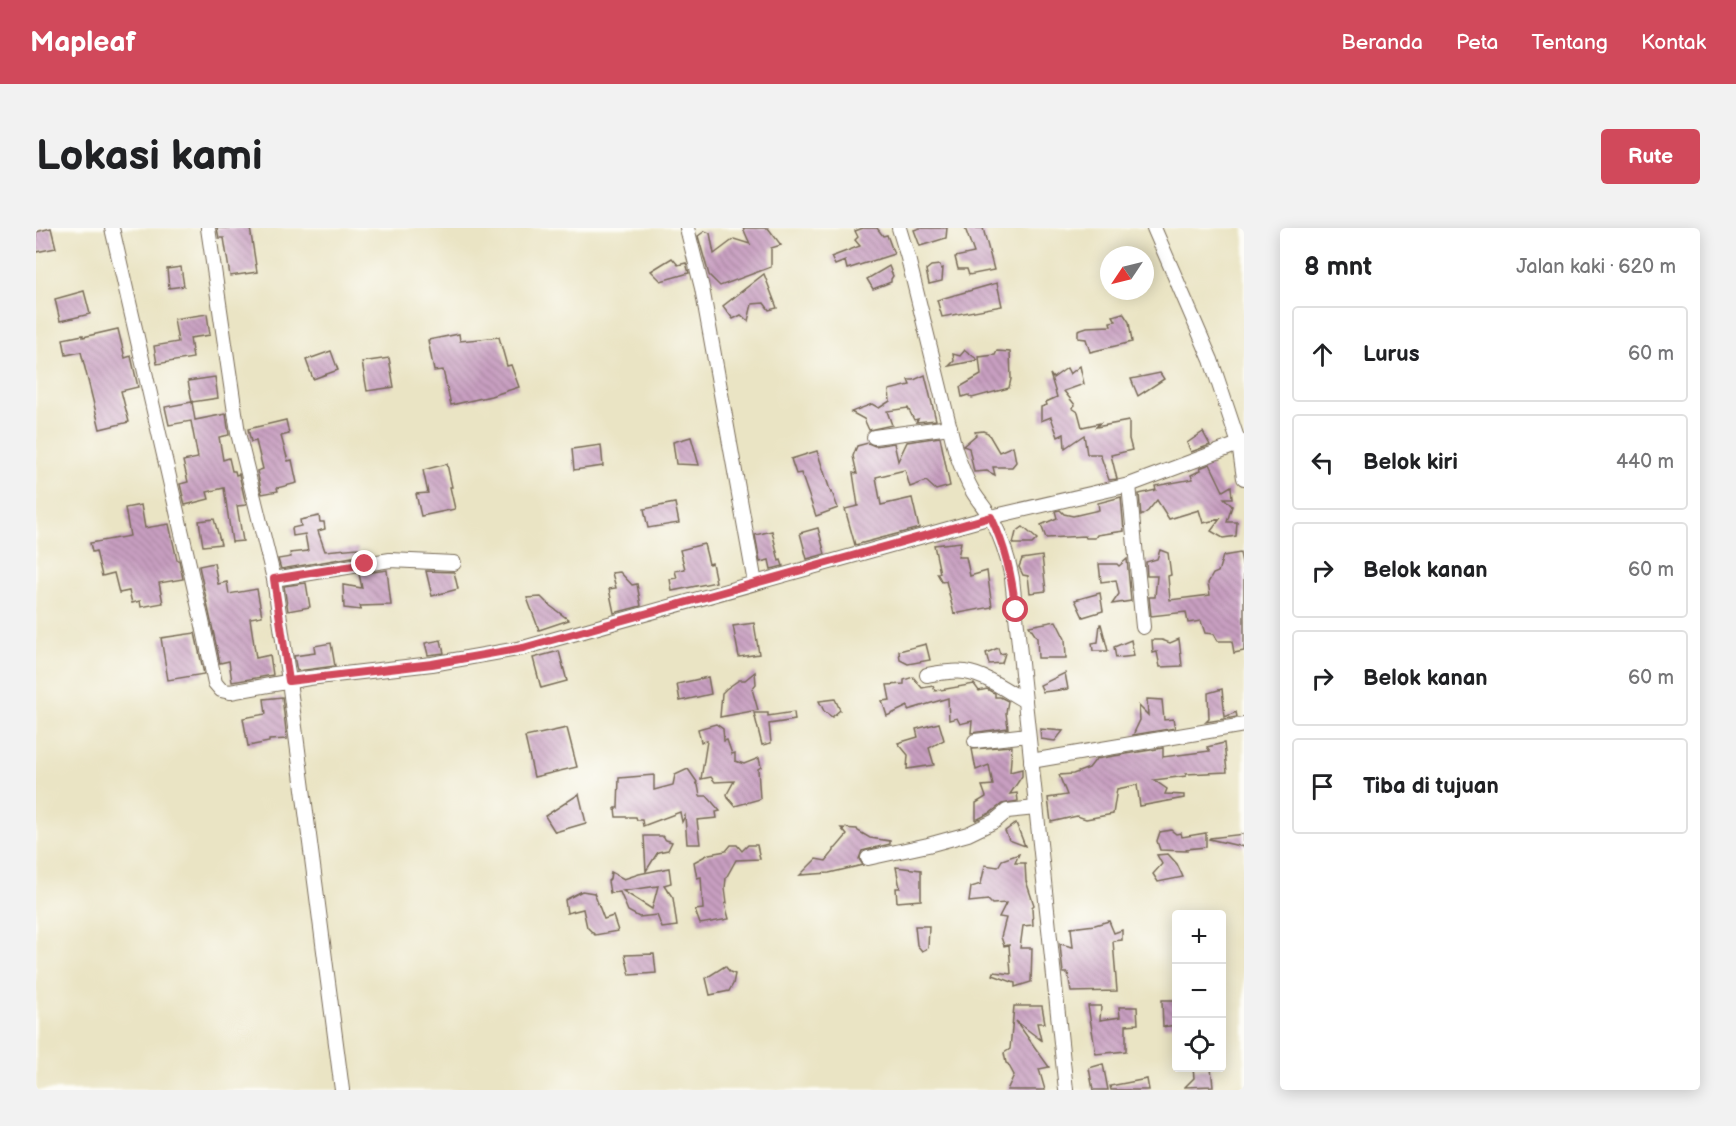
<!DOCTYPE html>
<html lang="id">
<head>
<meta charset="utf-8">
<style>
	:root { --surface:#fff; --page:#f2f2f2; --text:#202124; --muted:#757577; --line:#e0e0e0; --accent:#d1495b }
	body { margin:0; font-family:"Balsamiq Sans",sans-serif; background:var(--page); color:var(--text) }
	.controls { position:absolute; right:18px; bottom:18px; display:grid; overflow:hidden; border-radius:6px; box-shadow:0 3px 15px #0003 }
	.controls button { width:54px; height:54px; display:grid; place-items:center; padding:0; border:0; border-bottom:2px solid var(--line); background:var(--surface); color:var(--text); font:30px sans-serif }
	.compass { position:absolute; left:1064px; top:18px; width:54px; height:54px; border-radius:50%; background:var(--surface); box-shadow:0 3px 15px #0003; rotate:235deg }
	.stop { position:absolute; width:18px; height:18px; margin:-14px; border:4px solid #d1495b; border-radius:50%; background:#fff }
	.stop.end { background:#d1495b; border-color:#fff; box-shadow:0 2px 6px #0008 }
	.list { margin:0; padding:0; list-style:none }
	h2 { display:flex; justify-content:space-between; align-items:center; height:78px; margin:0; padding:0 24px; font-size:26px }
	h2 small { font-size:20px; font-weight:400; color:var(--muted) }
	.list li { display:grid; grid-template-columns:39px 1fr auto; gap:18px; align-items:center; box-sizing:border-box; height:96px; margin:0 12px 12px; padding:0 12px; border:2px solid var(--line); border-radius:6px }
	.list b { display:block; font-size:22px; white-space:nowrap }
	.list em { font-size:20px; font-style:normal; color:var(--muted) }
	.icon { flex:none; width:33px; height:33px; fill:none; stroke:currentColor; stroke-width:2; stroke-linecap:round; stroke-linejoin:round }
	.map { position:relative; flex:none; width:1208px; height:862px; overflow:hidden; border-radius:6px }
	header { display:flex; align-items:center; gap:36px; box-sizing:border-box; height:84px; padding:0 30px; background:var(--accent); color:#fff }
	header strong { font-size:28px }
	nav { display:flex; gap:33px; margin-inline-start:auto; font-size:21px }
	.intro { display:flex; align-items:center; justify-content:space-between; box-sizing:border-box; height:144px; padding:0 36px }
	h1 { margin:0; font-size:42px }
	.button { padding:15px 27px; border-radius:6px; background:var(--accent); color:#fff; font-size:21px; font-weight:700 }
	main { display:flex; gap:36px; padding:0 36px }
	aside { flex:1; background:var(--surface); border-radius:6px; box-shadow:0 3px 15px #0003 }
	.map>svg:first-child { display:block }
	.building { fill:url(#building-back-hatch); fill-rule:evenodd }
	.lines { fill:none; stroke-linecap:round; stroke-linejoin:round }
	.minor-casing { stroke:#786b58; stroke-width:16 }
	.minor { stroke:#fff; stroke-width:14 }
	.route { stroke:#d1495b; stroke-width:8 }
</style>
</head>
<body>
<header>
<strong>Mapleaf</strong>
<nav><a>Beranda</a><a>Peta</a><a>Tentang</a><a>Kontak</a></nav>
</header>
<div class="intro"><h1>Lokasi kami</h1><a class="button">Rute</a></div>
<main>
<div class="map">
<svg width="1208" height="862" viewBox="0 0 1208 862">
	<defs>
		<pattern id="building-back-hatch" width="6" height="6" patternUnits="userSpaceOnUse" patternTransform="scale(1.5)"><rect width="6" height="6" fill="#c89fc1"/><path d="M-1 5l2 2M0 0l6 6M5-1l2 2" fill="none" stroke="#a4829c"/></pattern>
	</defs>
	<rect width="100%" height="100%" fill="#fdfcf7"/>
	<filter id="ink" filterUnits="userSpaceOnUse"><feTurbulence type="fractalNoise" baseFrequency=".0167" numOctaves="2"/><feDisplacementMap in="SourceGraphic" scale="12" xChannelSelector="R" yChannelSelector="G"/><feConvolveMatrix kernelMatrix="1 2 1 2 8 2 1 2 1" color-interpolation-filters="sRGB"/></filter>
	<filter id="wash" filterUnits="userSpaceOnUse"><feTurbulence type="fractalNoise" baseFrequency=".008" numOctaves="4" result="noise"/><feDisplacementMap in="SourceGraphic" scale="24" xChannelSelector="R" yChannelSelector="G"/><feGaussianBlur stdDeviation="1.35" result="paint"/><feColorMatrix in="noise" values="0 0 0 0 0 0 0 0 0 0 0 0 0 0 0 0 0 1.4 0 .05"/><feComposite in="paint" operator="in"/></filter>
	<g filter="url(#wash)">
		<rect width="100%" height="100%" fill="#eae4c4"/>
		<g id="blocks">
			<g class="building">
				<polygon points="15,0 20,20 0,24 0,4"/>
				<polygon points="181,0 214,0 221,44 194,48 188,10 183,10"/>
				<polygon points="707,0 732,0 745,17 735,20 735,39 684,58 673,47 662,8 669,3 674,5 678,26 698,11 714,16"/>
				<polygon points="827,0 841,0 847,8 851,7 858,26 811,41 809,33 799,37 795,29 824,18 819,12 822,9 819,3"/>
				<polygon points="884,0 911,0 910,10 884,18 878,2"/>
				<polygon points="929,0 947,0 958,42 933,47 931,41 922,41 919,29 938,25"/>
				<polygon points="636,30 642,37 650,35 653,45 625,53 615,43"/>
				<polygon points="904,37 905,41 907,40 906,53 893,56 890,42 895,38"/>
				<polygon points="853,38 857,48 855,51 855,54 837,61 831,51"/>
				<polygon points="145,39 148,58 133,60 131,41"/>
				<polygon points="728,46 741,80 733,82 728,75 716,76 712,93 705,87 697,91 687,78"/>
				<polygon points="961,55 966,78 906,89 901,72"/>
				<polygon points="48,63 54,86 24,93 19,71"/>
				<polygon points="1087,85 1093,94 1096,114 1054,124 1050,111 1042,110 1042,102 1051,99 1075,98 1074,94 1080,93 1077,88"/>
				<polygon points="171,86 174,107 154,110 157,130 121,136 118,118 142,114 138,91"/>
				<polygon points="82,101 89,130 95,128 102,159 85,163 93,194 64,201 45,124 30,127 27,111 47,107 47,109"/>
				<polygon points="423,106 424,113 463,109 471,138 475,137 483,159 455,168 415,177 407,142 398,143 392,112"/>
				<polygon points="929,122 942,132 913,138 918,133 917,126 924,128"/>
				<polygon points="295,123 302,142 277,151 270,132"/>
				<polygon points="961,123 974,124 975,151 973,160 936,170 932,167 926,169 924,159 945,147 943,129 959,127"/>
				<polygon points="353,130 358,159 331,163 326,134"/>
				<polygon points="1044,138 1048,156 1028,163 1039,177 1036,180 1042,184 1046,199 1064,195 1060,199 1093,193 1093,211 1096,222 1075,227 1081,251 1073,252 1064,226 1051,226 1048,207 1029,220 1028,206 1022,209 1015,189 1005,193 1005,179 1011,177 1010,174 1021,169 1014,146 1017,150 1031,140 1034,146"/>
				<polygon points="1124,145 1128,151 1102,168 1095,151"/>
				<polygon points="889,147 900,192 880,194 882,191 878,192 872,180 851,183 856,197 833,202 828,191 815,184 836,176 843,180 854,173 853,162 874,157 872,152 878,152"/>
				<polygon points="179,149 182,170 156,174 152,153"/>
				<polygon points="156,174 159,192 190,186 193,207 183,209 187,232 193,230 196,243 199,243 200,247 203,246 210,277 201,278 207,313 196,314 188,260 171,264 173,271 149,277 144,256 152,254 147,233 162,230 155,193 133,197 129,179"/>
				<polygon points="250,192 253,206 245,208 252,233 256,232 261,255 241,260 242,263 226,266 221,243 227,241 220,213 215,214 212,201"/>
				<polygon points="947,203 952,205 963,224 977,218 980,234 976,239 957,239 959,247 951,243 938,244 933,220 927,218 940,207 939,204"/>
				<polygon points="1167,204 1174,217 1155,224 1151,215"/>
				<polygon points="655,209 663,237 640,236 637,214"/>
				<polygon points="904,209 914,258 900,262 890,253 874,259 869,242 840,249 845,277 876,270 883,300 819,317 809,281 822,278 817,245 821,246 817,228 821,218 832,215 839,218 858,215 862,233 871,214"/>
				<polygon points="565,217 567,238 538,242 536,221"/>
				<polygon points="781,223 795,265 796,264 802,280 780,288 765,245 760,246 755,231"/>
				<polygon points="411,236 416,259 414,259 419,281 385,288 380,266 392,265 387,242"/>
				<polygon points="1174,236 1187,263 1195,258 1196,270 1188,270 1196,278 1191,294 1201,294 1200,308 1187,310 1175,303 1184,291 1167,295 1163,282 1133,291 1121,272 1112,283 1105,288 1103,266 1120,262 1119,258 1157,251 1155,247 1165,242 1164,240"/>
				<polygon points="1085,269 1088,303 1061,307 1059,310 1050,310 1049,308 1010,310 1005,297 1021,290 1019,283 1024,282 1028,286 1037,288 1063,282 1062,275"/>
				<polygon points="639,275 643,295 612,300 608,281"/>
				<polygon points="105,277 109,300 133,296 141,332 143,332 147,351 123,355 127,375 105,379 104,373 96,375 93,363 83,365 78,345 66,348 60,323 56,324 54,315 94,308 89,280"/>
				<polygon points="283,288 284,294 288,294 289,301 282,303 289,323 322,320 322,328 245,341 242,331 255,329 254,325 272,323 269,306 257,308 256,300 265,298 264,292"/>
				<polygon points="178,291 185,316 167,318 163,293"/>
				<polygon points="987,299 1001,311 996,316 977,316 980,304"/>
				<polygon points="782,300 789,326 771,331 764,305"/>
				<polygon points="736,303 743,333 745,332 747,338 735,341 733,332 724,334 719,307"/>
				<polygon points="925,314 922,329 930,329 934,348 951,343 956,379 918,386 910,353 906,354 901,345 904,345 898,317"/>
				<polygon points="668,316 673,336 676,335 680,354 636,363 634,351 641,350 639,343 649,341 644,322"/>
				<polygon points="1124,322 1132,325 1135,347 1132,348 1134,372 1174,367 1172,355 1177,346 1182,344 1187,328 1204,325 1208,344 1208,423 1198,425 1196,413 1182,413 1178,406 1169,405 1165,393 1152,395 1150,384 1115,388 1113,369 1119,369 1121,348 1111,348 1110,334 1121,331"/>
				<polygon points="1006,328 1010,363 994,365 992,348 987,347 983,339 986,331"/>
				<polygon points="1091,331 1095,373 1076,376 1083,366 1080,352 1065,354 1063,336 1081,336 1083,338"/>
				<polygon points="178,335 182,356 191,354 193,366 221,361 226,388 214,390 220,430 234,427 237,447 196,454 193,433 184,435 163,338"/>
				<polygon points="351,342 355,377 324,378 325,382 308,380 307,357 326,360 323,346"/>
				<polygon points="390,343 418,344 422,361 396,368"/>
				<polygon points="584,344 596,357 601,356 605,378 578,385 573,361 580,360 576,345"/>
				<polygon points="270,355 274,379 252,383 248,358"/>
				<polygon points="1064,365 1067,383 1047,389 1039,372"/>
				<polygon points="505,369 513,377 533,392 503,402 491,370"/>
				<polygon points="1020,393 1029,411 1030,430 1002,430 1001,410 993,398"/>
				<polygon points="718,395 723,426 703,429 697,398"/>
				<polygon points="1064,396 1065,396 1072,423 1057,423 1056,415 1062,414"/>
				<polygon points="159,405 168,446 132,452 125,410"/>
				<polygon points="1143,411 1146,438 1124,439 1121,424 1117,425 1116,412 1126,412 1134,415"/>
				<polygon points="405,412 408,425 392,427 389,415"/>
				<polygon points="1095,412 1098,428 1080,430 1078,419"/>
				<polygon points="295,415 299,438 261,443 258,428 279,425 278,418"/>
				<polygon points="890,416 894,432 872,436 864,432 863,423"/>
				<polygon points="962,420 964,426 969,425 966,435 953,436 950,425"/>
				<polygon points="523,423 531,453 505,460 497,430"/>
				<polygon points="719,444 720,456 716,461 722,482 684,489 686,465 690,461 703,452 709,452"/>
				<polygon points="1029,445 1032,461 1007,464 1004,457"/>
				<polygon points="672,449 675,466 644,473 641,456"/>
				<polygon points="877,449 886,460 897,458 899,463 938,456 943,463 951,461 956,464 959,465 959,469 964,469 972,473 970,485 972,500 935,505 936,493 924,496 921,490 913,492 912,470 872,482 872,478 851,488 846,473 854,472 851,457 868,456 868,452"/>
				<polygon points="1186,461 1189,489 1200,484 1201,489 1170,494 1173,491 1172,465"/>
				<polygon points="246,469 251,511 233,512 233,514 212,518 207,490 230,486 228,471"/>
				<polygon points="799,471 804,482 796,489 788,483 783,473"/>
				<polygon points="1111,471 1126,472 1128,492 1137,491 1139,500 1097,507 1104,492 1103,478 1112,487"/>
				<polygon points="758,484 759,492 733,496 735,515 726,517 718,485 732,485 732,488"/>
				<polygon points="903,495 908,512 893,520 898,537 871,541 872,527 862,515 882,509 880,501"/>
				<polygon points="680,496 687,501 688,513 691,512 696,526 699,525 699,533 708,536 723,530 725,539 722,541 724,571 699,578 692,570 691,566 698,553 679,554 675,549 665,551 671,513 665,514 662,501"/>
				<polygon points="531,500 541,539 498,549 489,509"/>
				<polygon points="1004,501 1027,503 1019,513 1005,511"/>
				<polygon points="1188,515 1191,544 1150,546 1150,548 1118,552 1131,561 1129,566 1148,567 1148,570 1104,578 1101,557 1081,561 1077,586 1050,591 1041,588 1015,594 1012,570 1031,567 1023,547 1037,546 1053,540 1060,531 1127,520 1127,529 1150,526 1174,523 1171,519"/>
				<polygon points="976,518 974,544 986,541 986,548 974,566 981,565 982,573 966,576 954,585 940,592 940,575 950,569 946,558 957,557 953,537 940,542 936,521"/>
				<polygon points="652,541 661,554 660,555 662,557 664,568 671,568 684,583 680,584 681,590 661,592 664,616 651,616 649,588 646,594 644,584 607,598 606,592 601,592 600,589 580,589 579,580 582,580 583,550 618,547 618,562 637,557 639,547"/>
				<polygon points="543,566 550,595 519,604 509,588"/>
				<polygon points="980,595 989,618 973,612 969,603"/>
				<polygon points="805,600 821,601 822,603 834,610 854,613 854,616 826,623 823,631 827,637 793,645 764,647 780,631 790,633 798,623 798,621 800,620 811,607"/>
				<polygon points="1135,602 1140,606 1145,605 1146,609 1170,605 1170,619 1150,621 1151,623 1124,622 1121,613 1124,604"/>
				<polygon points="1208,606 1208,619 1173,611 1174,610"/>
				<polygon points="608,608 626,608 630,612 636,614 632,622 622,624 610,643"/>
				<polygon points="695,617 701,617 706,623 712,617 721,617 724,631 700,632 690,650 689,660 691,675 689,676 693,691 664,696 659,682 667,681 665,649 661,650 658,634 673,626 690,623"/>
				<polygon points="983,626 979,635 989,635 990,653 998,677 996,679 997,697 987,698 984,720 996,720 995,754 979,759 979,755 957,747 958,744 975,746 973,717 968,718 965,709 970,690 963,689 970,675 956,676 952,672 933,674 935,659 945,656 949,637 962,639 966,632"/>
				<polygon points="1132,626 1141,636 1147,649 1122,654 1117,646 1126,636 1121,627"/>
				<polygon points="860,639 885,642 885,672 861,674 860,660 864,660"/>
				<path d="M633 640 635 655 628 657 637 670 641 698 626 700 621 687 603 689 592 683 584 664 574 665 572 653 574 651 575 644 588 651 603 646ZM622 658 616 681 587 663Z"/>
				<polygon points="546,663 558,665 568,691 577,688 582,703 559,707 551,699 547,681 531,685 529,672"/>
				<polygon points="1073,693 1078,705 1086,702 1086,712 1077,713 1081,763 1035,764 1032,745 1027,745 1024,716 1037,719 1035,700 1059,697"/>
				<polygon points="879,698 893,698 892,720 886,723 881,717"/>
				<polygon points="618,726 620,745 594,747 589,727"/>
				<polygon points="689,738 694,744 699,746 697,756 693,763 674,767 670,750"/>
				<polygon points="1126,772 1140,772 1140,797 1127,799"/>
				<polygon points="978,778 1006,778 1009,795 1001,795 1005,812 980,793 1013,839 1003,841 1009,862 971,862 978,847 972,836 970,835 968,825 974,821"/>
				<polygon points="1052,778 1065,778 1064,792 1084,789 1083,779 1101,779 1102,796 1090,797 1090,823 1060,826"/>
				<polygon points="1067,836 1072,862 1057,862 1053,840"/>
				<polygon points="1157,840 1175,840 1177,858 1149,859 1158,850"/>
				<polygon points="1111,851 1113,862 1075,862 1074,858"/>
			</g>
		</g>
	</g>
	<g filter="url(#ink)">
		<use href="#blocks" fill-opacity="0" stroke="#786b58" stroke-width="1.5"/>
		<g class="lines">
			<defs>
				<g id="minor">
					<polyline points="76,0 166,393 179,455 185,462 194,464 273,450 396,436 487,420 955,289 1093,257 1208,214"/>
					<polyline points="172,0 202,205 238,351 253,453 306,862"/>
					<polyline points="651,0 666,60 719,355"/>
					<path d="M863 0 872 30 919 221C924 236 929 250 937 264 943 274 951 282 956 292 966 310 972 330 976 350L1030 862"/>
					<polyline points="1118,0 1175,132 1203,216 1208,250"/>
					<polyline points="838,209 914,199"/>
					<polyline points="1093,257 1107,399"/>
					<polyline points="238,351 354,332 418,335"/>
					<path d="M891 447C903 445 917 442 929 444 950 447 971 463 989 473"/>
					<polyline points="939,513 992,507"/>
					<polyline points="995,533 1208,497"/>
					<polyline points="832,630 892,617 932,606 959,593 971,583 1000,580"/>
				</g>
			</defs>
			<use href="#minor" class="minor-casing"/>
			<use href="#minor" class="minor"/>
		</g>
	</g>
	<g class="lines" filter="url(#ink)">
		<path class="route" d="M329 336 238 351 253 453 396 436 487 420 955 289C970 321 975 346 980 382"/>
	</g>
</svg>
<div class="controls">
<button>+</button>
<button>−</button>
<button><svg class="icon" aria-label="locate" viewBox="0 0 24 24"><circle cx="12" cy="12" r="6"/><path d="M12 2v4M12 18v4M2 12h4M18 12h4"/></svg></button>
</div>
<svg class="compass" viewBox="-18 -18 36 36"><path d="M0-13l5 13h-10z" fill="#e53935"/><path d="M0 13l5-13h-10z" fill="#757577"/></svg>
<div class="stop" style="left:980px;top:382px"></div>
<div class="stop end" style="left:329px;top:336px"></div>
</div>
<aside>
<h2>8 mnt<small>Jalan kaki · 620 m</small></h2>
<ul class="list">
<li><svg class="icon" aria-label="ahead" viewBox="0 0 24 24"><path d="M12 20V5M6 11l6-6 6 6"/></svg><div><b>Lurus</b></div><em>60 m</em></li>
<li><svg class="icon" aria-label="left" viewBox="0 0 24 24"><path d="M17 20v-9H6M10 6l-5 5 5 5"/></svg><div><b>Belok kiri</b></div><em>440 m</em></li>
<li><svg class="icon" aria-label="right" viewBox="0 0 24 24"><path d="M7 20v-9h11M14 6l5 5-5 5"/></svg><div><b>Belok kanan</b></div><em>60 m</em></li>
<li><svg class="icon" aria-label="right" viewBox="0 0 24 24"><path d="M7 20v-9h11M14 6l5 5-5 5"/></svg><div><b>Belok kanan</b></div><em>60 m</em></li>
<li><svg class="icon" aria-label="arrive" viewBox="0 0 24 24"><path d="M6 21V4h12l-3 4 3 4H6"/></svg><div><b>Tiba di tujuan</b></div></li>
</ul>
</aside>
</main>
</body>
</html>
